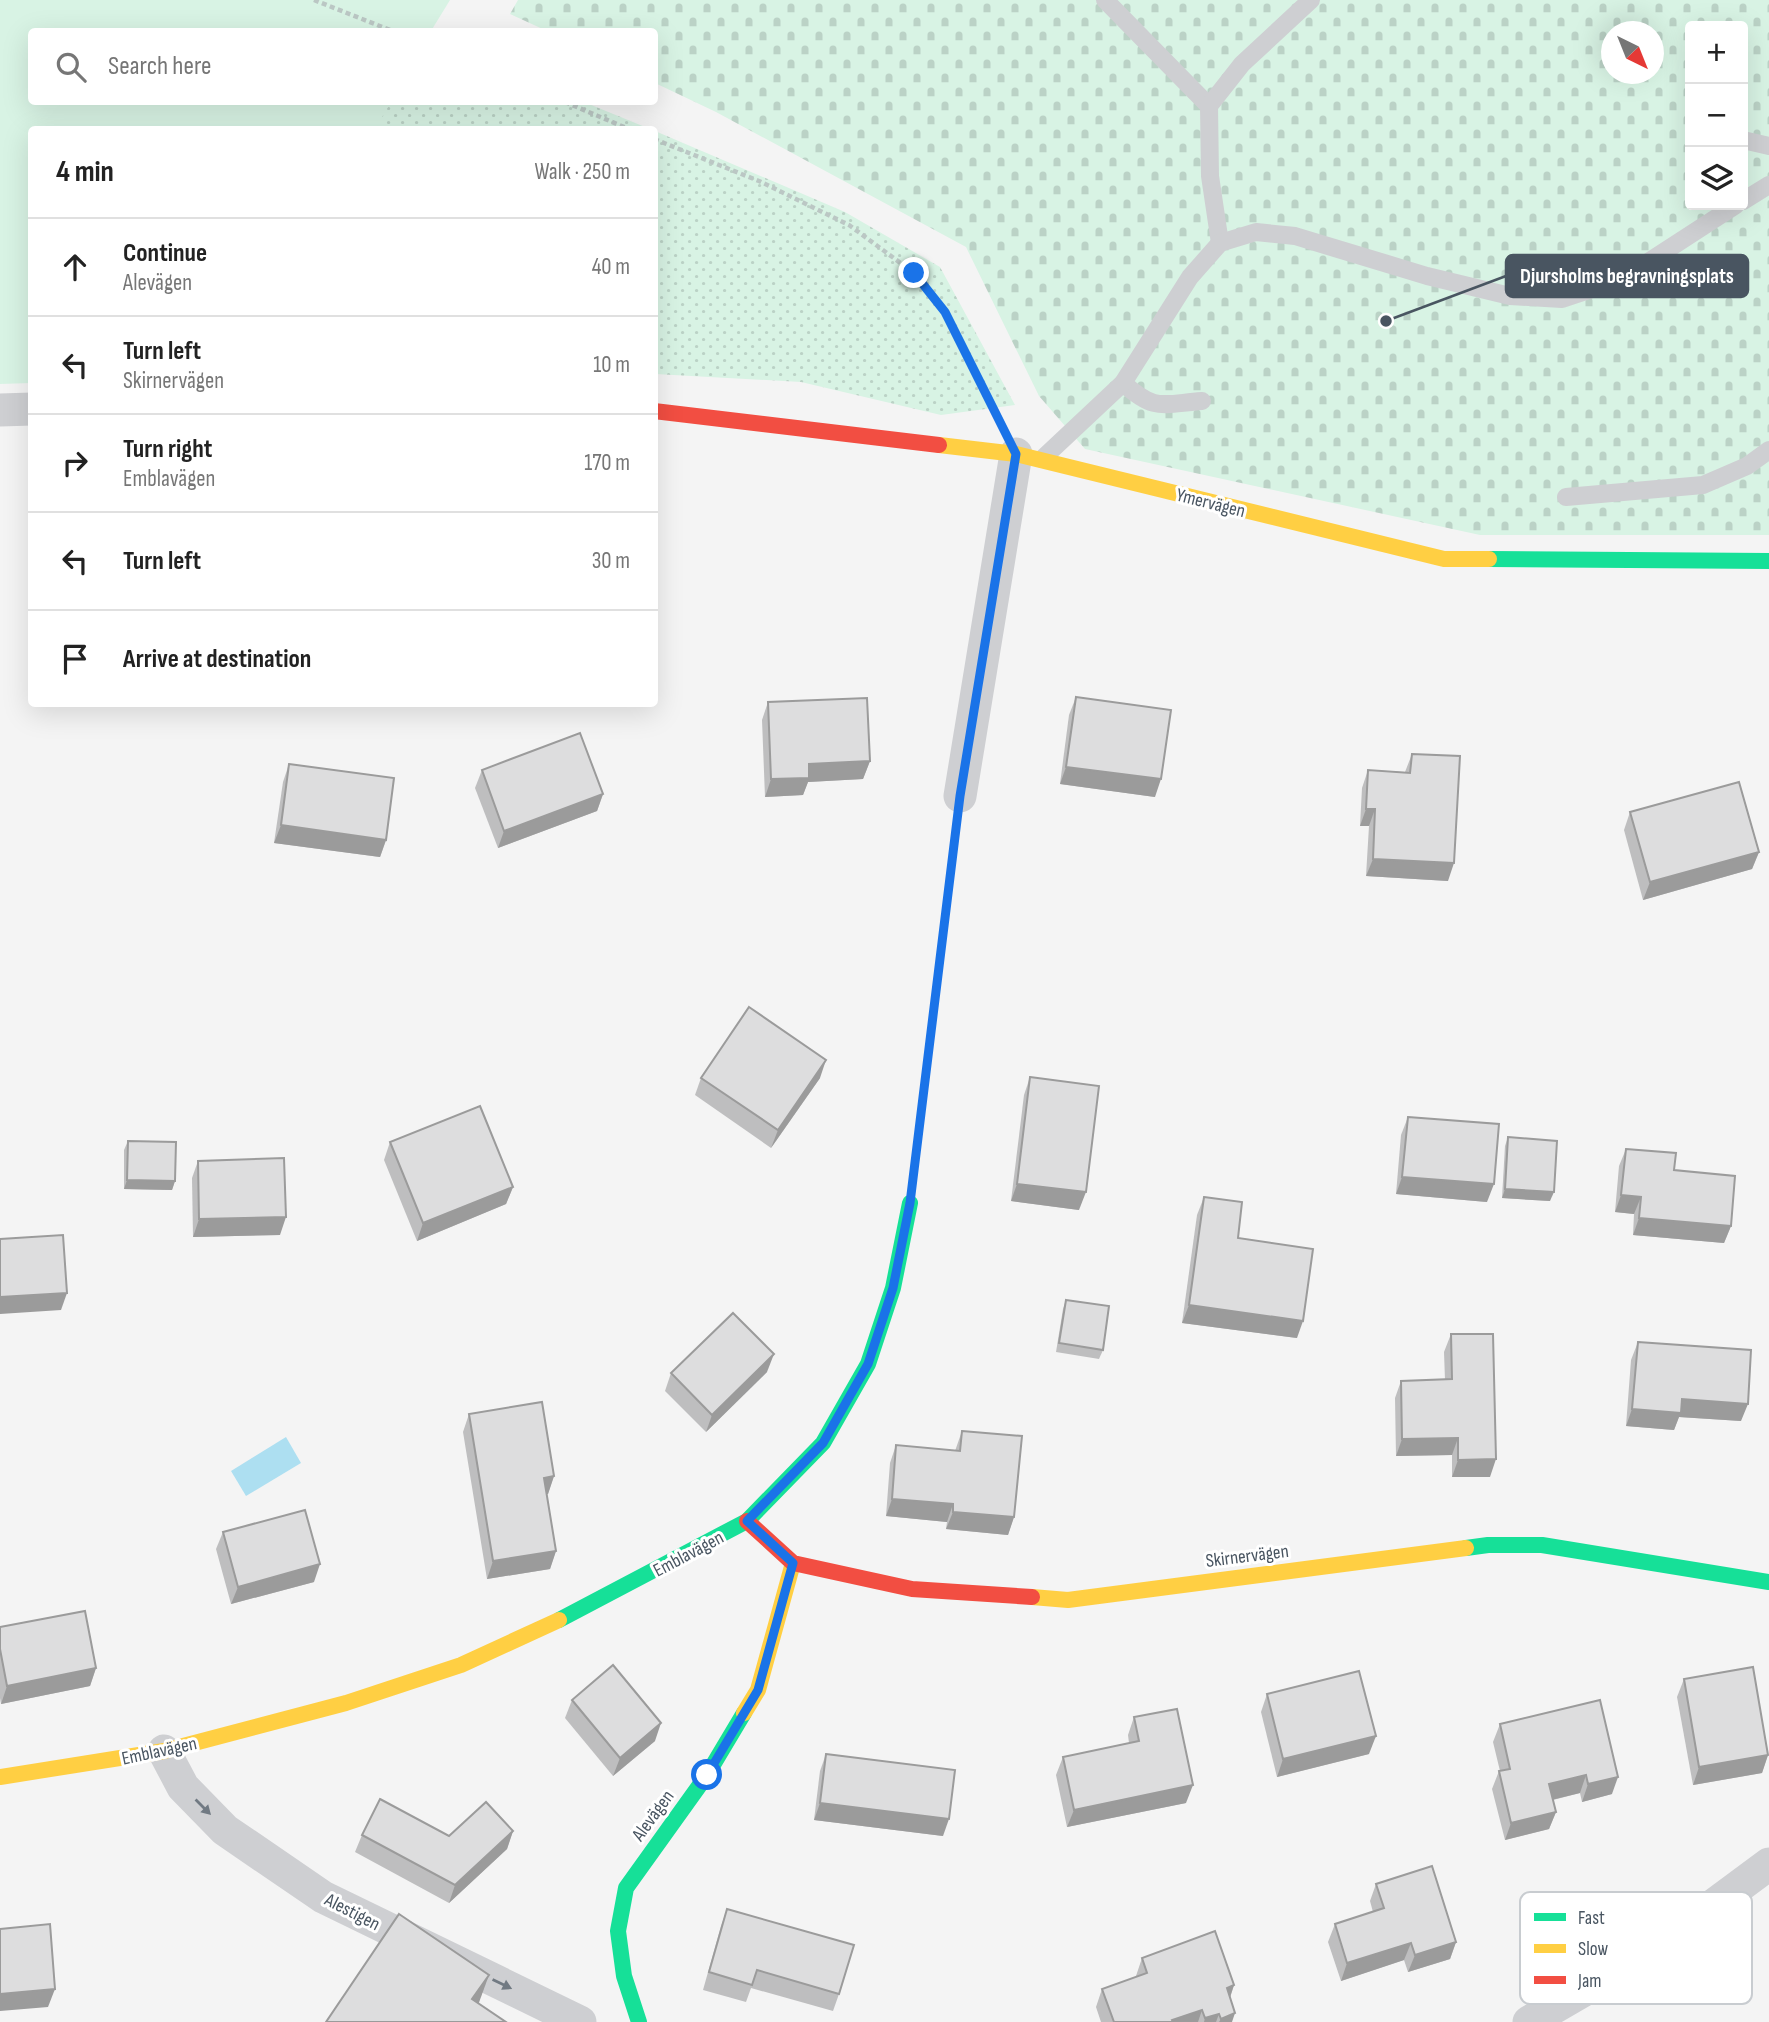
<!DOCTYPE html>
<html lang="en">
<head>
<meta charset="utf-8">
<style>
	:root { --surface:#fff; --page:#f6f6f6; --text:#222; --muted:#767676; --line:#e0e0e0 }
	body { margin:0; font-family:"Sofia Sans Condensed",sans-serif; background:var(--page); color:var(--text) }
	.controls { position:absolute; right:21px; top:21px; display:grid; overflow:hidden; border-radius:7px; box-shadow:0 7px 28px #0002 }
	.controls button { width:63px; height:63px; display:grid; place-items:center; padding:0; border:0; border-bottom:2px solid var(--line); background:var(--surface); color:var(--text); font:35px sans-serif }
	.compass { position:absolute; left:1601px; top:21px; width:63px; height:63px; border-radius:50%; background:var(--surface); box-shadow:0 7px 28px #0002; rotate:137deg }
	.stop { position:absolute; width:21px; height:21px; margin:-16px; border:5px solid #1a73e8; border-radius:50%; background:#fff }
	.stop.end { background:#1a73e8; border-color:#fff; box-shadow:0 2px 7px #0008 }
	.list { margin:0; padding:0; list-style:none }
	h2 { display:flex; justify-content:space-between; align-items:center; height:91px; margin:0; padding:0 28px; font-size:30px }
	h2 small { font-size:23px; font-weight:400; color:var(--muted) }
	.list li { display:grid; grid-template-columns:46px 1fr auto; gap:21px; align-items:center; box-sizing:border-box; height:98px; padding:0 28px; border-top:2px solid var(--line) }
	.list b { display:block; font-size:26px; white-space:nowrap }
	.list p { margin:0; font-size:23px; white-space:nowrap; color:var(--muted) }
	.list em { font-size:23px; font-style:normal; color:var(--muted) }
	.icon { flex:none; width:38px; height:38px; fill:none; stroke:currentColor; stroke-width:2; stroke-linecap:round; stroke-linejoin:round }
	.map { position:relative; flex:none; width:1769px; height:2022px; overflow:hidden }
	.search { position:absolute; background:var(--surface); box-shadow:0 7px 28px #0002; left:28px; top:28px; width:630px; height:77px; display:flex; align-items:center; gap:18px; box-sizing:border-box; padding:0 24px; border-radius:7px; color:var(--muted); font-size:26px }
	.panel { position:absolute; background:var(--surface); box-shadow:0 7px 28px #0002; left:28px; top:126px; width:630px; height:581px; border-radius:7px }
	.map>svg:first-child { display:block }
	.grass { fill:url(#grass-dots) }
	.cemetery { fill:url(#cemetery-stones); fill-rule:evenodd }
	.park { fill:#d8f3e4 }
	.water { fill:#addff1 }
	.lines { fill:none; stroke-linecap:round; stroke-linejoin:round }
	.path { stroke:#bbc7c4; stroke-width:4.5; stroke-dasharray:5 3.5; stroke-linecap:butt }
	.lane { stroke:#cecfd2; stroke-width:18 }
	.street { stroke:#cecfd2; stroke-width:33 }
	.fast { stroke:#16e098; stroke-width:16 }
	.slow { stroke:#ffcf43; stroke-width:16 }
	.jam { stroke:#f24e42; stroke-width:16 }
	.wall { fill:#bebebf }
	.shaded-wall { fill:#9b9b9b }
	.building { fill:#ddddde; stroke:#9b9b9b; stroke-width:2 }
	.oneway { fill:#717a83 }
	.route { stroke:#1a73e8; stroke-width:9 }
	.labels { text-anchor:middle; stroke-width:6; stroke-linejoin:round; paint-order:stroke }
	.street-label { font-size:19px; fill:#495561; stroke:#fff }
	.key { fill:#fff; stroke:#c8ccd0; stroke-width:2 }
	.key-label { font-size:19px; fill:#495561 }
	.leader { fill:none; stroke:#495561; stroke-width:2.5 }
	.callout-dot { fill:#495561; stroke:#fff; stroke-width:2.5 }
	.callout { fill:#495561; stroke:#495561; stroke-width:2.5 }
	.callout-label { font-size:21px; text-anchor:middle; font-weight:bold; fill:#fff }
</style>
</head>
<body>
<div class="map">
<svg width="1769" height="2022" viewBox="0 0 1769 2022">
	<defs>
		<pattern id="grass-dots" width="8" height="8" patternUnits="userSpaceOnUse" patternTransform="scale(1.75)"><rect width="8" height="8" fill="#d8f3e4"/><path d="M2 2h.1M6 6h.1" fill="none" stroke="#bbd2c6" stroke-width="1.8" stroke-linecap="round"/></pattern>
		<pattern id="cemetery-stones" width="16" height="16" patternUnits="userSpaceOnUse" patternTransform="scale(1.75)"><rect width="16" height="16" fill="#d8f3e4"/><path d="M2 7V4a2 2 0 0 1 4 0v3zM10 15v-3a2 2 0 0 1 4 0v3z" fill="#bbd2c6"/></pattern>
	</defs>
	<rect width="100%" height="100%" fill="#f4f4f4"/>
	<g class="grass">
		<polygon points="142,102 584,102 650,129 145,129"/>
		<polygon points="655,131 845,212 940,267 1015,405 941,415 801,382 655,374"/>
	</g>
	<path class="cemetery" d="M518 0H1769V535H1480L1085 449 1039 396 966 247 716 112 655 83 654 32 547 31 510 14ZM1690 26H1743V205H1690ZM1612 32H1654V74H1612Z"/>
	<polygon class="park" points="0,0 450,0 431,31 32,32 32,102 391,102 375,129 32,130 31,383 0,384"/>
	<polygon class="water" points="286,1437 301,1463 246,1496 231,1471"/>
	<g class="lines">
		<g class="path">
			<polyline points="314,0 395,32"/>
			<polyline points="565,102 631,130"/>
			<polyline points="654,139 759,181 849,225 914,273 945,312 994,411"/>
			<polyline points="915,1164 955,832"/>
		</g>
		<g class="lane">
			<polyline points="1105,0 1209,106"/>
			<polyline points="1743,140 1769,146"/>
			<polyline points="1743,201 1769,185"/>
			<polyline points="1220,243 1210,176 1209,106 1242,64 1311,0"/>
			<path d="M1123 383C1155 412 1162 404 1202 401"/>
			<polyline points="1042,459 1123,383 1190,277 1220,243 1256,232 1295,236 1427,276 1510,296 1562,299 1622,279 1736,205"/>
			<polyline points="1566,497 1703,485 1747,466 1769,450"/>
		</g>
		<g class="street">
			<polyline points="0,410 32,409"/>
			<polyline points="960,796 1016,454"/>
			<polyline points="164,1751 183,1787 225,1830 323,1897 580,2022"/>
			<polyline points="1529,2022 1653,1950 1769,1864"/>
		</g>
		<g class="fast">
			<polyline points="1489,559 1769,561"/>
			<polyline points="1466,1548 1488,1545 1542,1545 1769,1582"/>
			<polyline points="559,1620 747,1521 823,1443 868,1364 893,1288 910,1203"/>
			<polyline points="639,2022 624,1976 618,1931 626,1888 707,1775 744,1713"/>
		</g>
		<g class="slow">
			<polyline points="939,445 1016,454 1444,559 1489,559"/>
			<polyline points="1032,1597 1068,1600 1466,1548"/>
			<polyline points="744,1713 758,1690 793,1563"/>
			<polyline points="0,1777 164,1751 346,1703 461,1665 559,1620"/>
		</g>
		<g class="jam">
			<polyline points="654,411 939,445"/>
			<polyline points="747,1521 793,1563 912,1589 1032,1597"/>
		</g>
	</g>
	<g class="wall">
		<polygon points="1076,697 1155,797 1060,784 1069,715"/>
		<polygon points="768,702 870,761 863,779 808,782 803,795 765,797 762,720"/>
		<polygon points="1412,754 1448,881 1366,876 1369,826 1360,826 1362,788 1368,770 1405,772"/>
		<polygon points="289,764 386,840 380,857 274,843 283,782"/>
		<polygon points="482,770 603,794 597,811 498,848 475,788"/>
		<polygon points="1630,812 1759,852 1752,869 1643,900 1624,830"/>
		<polygon points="1030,1077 1079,1210 1011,1201 1024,1095"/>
		<polygon points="701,1078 820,1078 771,1148 695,1095"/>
		<polygon points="1408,1117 1487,1202 1396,1194 1401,1135"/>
		<polygon points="1508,1137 1550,1201 1502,1198 1505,1146"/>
		<polygon points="128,1141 175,1181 172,1190 124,1189 124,1150"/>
		<polygon points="390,1142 513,1187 506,1204 417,1241 384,1160"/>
		<polygon points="1626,1149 1674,1170 1731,1226 1724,1243 1633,1235 1634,1214 1615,1212 1619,1166"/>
		<polygon points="198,1161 280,1235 193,1237 192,1178"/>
		<polygon points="1204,1197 1238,1238 1297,1338 1182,1323 1197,1215"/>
		<polygon points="1066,1300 1103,1350 1099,1359 1056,1352 1063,1309"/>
		<polygon points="1451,1334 1490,1477 1452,1477 1452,1455 1396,1456 1395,1398 1401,1381 1445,1380 1444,1352"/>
		<polygon points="1638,1342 1741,1421 1679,1417 1674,1430 1626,1426 1631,1360"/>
		<polygon points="767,1372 706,1432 665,1391 671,1373"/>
		<polygon points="469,1414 554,1476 548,1494 547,1494 556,1551 550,1569 487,1579 463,1432"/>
		<polygon points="962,1431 1014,1517 1008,1535 946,1529 947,1522 886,1516 890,1463 896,1445 955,1451"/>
		<polygon points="223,1532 314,1582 231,1604 216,1549"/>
		<polygon points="0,1627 96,1668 90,1686 1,1704 0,1698"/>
		<polygon points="1684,1679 1768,1755 1762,1773 1693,1785 1677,1697"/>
		<polygon points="1267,1694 1369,1754 1277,1777 1261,1712"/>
		<polygon points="572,1700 655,1741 613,1776 565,1718"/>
		<polygon points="1600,1700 1612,1794 1582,1802 1580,1793 1553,1800 1556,1812 1549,1829 1505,1840 1492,1789 1499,1771 1500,1771 1493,1742 1500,1724"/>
		<polygon points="1134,1717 1186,1803 1067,1827 1056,1775 1063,1757 1129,1743 1128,1735"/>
		<polygon points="826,1754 943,1836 814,1820 820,1771"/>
		<polygon points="513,1831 507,1849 449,1903 355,1852 362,1835 449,1836"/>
		<polygon points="1376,1884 1456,1942 1450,1959 1408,1972 1404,1960 1341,1981 1328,1942 1335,1924 1373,1912 1370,1901"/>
		<polygon points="727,1909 839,1994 833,2011 751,1988 746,2002 703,1990 721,1926"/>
		<polygon points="1142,1958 1234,1985 1230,1998 1232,2022 1101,2022 1096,2007 1102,1989 1137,1977 1136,1976"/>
	</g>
	<g class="shaded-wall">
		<polygon points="870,761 863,779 808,782 803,795 765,797 771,779 809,764"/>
		<polygon points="1066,767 1161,779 1155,797 1060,784"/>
		<polygon points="603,794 597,811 498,848 504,831"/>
		<polygon points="1366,809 1375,809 1369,826 1360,826"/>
		<polygon points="281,825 386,840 380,857 274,843"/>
		<polygon points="1759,852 1752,869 1643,900 1650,882"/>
		<polygon points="1373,859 1454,863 1448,881 1366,876"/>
		<polygon points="826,1060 820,1078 771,1148 778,1130"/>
		<polygon points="1402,1177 1494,1184 1487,1202 1396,1194"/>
		<polygon points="127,1180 175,1181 172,1190 124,1189"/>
		<polygon points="1017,1184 1086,1192 1079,1210 1011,1201"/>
		<polygon points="513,1187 506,1204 417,1241 423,1223"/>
		<polygon points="1505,1189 1554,1192 1550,1201 1502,1198"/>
		<polygon points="1621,1195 1641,1197 1634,1214 1615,1212"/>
		<polygon points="286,1217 280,1235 193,1237 199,1219"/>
		<polygon points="1639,1218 1731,1226 1724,1243 1633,1235"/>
		<polygon points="67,1293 61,1310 0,1314 0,1297"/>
		<polygon points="1189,1305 1303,1321 1297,1338 1182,1323"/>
		<polygon points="774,1354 767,1372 706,1432 712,1415"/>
		<polygon points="1682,1399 1748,1404 1741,1421 1679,1417 1674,1430 1626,1426 1632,1409"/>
		<polygon points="1458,1438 1452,1455 1396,1456 1402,1439"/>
		<polygon points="1496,1459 1490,1477 1452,1477 1458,1460"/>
		<polygon points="554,1476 548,1494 538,1495 544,1478"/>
		<polygon points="892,1499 953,1504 947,1522 886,1516"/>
		<polygon points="953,1512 1014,1517 1008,1535 946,1529"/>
		<polygon points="556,1551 550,1569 487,1579 493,1561"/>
		<polygon points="320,1564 314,1582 231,1604 238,1587"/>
		<polygon points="96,1668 90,1686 1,1704 7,1686"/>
		<polygon points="661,1723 655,1741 613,1776 620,1758"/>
		<polygon points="1376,1736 1369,1754 1277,1777 1283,1759"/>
		<polygon points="1768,1755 1762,1773 1693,1785 1699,1767"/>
		<polygon points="1586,1775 1580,1793 1543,1802 1549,1784"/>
		<polygon points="1618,1777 1612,1794 1582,1802 1588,1784"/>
		<polygon points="1193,1785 1186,1803 1067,1827 1074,1810"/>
		<polygon points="820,1803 949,1819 943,1836 814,1820"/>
		<polygon points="1556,1812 1549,1829 1505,1840 1511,1823"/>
		<polygon points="513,1831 507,1849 449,1903 455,1885"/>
		<polygon points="1456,1942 1450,1959 1408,1972 1415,1955"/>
		<polygon points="1411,1943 1404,1960 1341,1981 1347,1963"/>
		<polygon points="489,1975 477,2008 472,1999"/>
		<polygon points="1234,1985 1228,2003 1227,1988"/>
		<polygon points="55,1989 48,2007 0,2011 0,1994"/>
		<polygon points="1202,2010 1198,2022 1171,2022 1172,2020"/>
		<polygon points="1235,2013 1232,2022 1219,2022 1221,2019"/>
		<polygon points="1219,2014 1216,2022 1204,2022 1205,2018"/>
	</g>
	<g class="building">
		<polygon points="1076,697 1171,710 1161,779 1066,767"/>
		<polygon points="867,698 870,761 809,764 809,778 771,779 768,702"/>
		<polygon points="580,733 603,794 504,831 482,770"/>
		<polygon points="1412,754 1460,756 1454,863 1373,859 1375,809 1366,809 1368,770 1410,773"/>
		<polygon points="289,764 394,778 386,840 281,825"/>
		<polygon points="1739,782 1759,852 1650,882 1630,812"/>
		<polygon points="749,1007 826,1060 778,1130 701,1078"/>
		<polygon points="1030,1077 1099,1086 1086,1192 1017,1184"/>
		<polygon points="480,1106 513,1187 423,1223 390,1142"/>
		<polygon points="1408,1117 1499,1124 1494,1184 1402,1177"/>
		<polygon points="1508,1137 1557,1141 1554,1192 1505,1189"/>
		<polygon points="128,1141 176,1142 175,1181 127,1180"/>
		<polygon points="1626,1149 1676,1153 1674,1170 1735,1176 1731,1226 1639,1218 1641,1197 1621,1195"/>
		<polygon points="284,1158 286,1217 199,1219 198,1161"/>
		<polygon points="1204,1197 1242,1202 1238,1238 1313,1249 1303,1321 1189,1305"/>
		<polygon points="63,1235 67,1293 0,1297 0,1239"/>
		<polygon points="1066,1300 1109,1306 1103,1350 1059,1343"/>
		<polygon points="733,1313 774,1354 712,1415 671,1373"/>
		<polygon points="1451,1334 1493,1334 1496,1459 1458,1460 1458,1438 1402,1439 1401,1381 1452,1379"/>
		<polygon points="1638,1342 1751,1350 1748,1404 1682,1399 1681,1413 1632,1409"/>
		<polygon points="542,1402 554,1476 544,1478 556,1551 493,1561 469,1414"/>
		<polygon points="962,1431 1022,1436 1014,1517 953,1512 953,1504 892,1499 896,1445 960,1451"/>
		<polygon points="305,1510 320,1564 238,1587 223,1532"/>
		<polygon points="85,1611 96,1668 7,1686 0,1649 0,1627"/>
		<polygon points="613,1665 661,1723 620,1758 572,1700"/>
		<polygon points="1753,1667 1768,1755 1699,1767 1684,1679"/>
		<polygon points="1359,1671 1376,1736 1283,1759 1267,1694"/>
		<polygon points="1600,1700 1618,1777 1588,1784 1586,1775 1549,1784 1556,1812 1511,1823 1499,1771 1510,1769 1500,1724"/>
		<polygon points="1177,1709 1193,1785 1074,1810 1063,1757 1139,1741 1134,1717"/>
		<polygon points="826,1754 955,1770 949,1819 820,1803"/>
		<polygon points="380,1799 449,1836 486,1802 513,1831 455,1885 362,1835"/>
		<polygon points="1432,1866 1456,1942 1415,1955 1411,1943 1347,1963 1335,1924 1384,1908 1376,1884"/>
		<polygon points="727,1909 854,1945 839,1994 757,1970 752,1985 709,1972"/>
		<polygon points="399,1914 489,1975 472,1999 506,2022 326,2022"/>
		<polygon points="50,1924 55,1989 0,1994 0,1929"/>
		<polygon points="1215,1931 1234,1985 1227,1988 1235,2013 1221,2019 1219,2014 1205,2018 1202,2010 1172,2020 1173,2022 1114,2022 1102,1989 1147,1973 1142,1958"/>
	</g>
	<defs><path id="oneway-solid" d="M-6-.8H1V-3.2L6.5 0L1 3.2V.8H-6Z" transform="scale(1.75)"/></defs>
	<g class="oneway">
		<use href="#oneway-solid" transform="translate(203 1807) rotate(45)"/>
		<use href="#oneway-solid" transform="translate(502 1984) rotate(26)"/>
	</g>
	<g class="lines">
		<polyline class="route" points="707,1775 758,1690 793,1563 747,1521 823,1443 868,1364 893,1288 910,1203 960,796 1016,454 945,312 914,273"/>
	</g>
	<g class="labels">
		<g class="street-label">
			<text transform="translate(1211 502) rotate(14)" y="7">Ymervägen</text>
			<text transform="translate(688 1553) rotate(-28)" y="7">Emblavägen</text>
			<text transform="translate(1247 1555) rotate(-7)" y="7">Skirnervägen</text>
			<text transform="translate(159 1750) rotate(-12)" y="7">Emblavägen</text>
			<text transform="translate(652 1815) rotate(-54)" y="7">Alevägen</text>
			<text transform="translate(353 1911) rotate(27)" y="7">Alestigen</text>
		</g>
	</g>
	<rect x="1520" y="1892" width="232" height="112" rx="10" class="key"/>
	<rect x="1534" y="1913" width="32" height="8" fill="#16e098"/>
	<rect x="1534" y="1944" width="32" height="9" fill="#ffcf43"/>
	<rect x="1534" y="1976" width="32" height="8" fill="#f24e42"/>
	<g class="key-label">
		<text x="1578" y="1924">Fast</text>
		<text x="1578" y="1955">Slow</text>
		<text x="1578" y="1987">Jam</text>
	</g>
	<path class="leader" d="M1386 321L1506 276"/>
	<circle class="callout-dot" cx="1386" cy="321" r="7"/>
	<rect class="callout" x="1506" y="255" width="242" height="42" rx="7"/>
	<g class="callout-label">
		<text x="1627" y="283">Djursholms begravningsplats</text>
	</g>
</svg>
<div class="controls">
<button>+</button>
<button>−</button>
<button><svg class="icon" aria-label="layers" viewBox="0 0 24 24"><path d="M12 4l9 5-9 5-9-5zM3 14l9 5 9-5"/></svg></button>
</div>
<svg class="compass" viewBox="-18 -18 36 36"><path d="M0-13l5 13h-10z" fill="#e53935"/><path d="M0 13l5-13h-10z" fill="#767676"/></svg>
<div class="stop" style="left:707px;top:1775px"></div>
<div class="stop end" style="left:914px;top:273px"></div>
<div class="search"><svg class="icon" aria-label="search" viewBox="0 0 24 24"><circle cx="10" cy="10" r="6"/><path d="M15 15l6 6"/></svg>Search here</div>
<section class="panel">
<h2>4 min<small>Walk · 250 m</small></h2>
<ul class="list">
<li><svg class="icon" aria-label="ahead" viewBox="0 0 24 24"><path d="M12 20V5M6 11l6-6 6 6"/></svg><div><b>Continue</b><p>Alevägen</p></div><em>40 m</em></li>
<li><svg class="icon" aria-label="left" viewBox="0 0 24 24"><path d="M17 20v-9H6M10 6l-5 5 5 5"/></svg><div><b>Turn left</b><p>Skirnervägen</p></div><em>10 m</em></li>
<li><svg class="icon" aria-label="right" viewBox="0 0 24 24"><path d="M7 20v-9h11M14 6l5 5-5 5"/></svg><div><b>Turn right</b><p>Emblavägen</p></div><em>170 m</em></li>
<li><svg class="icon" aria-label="left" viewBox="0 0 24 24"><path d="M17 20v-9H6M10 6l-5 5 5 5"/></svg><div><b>Turn left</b></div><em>30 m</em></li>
<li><svg class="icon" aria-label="arrive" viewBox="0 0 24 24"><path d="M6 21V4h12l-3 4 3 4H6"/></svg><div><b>Arrive at destination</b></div></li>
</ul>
</section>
</div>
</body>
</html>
